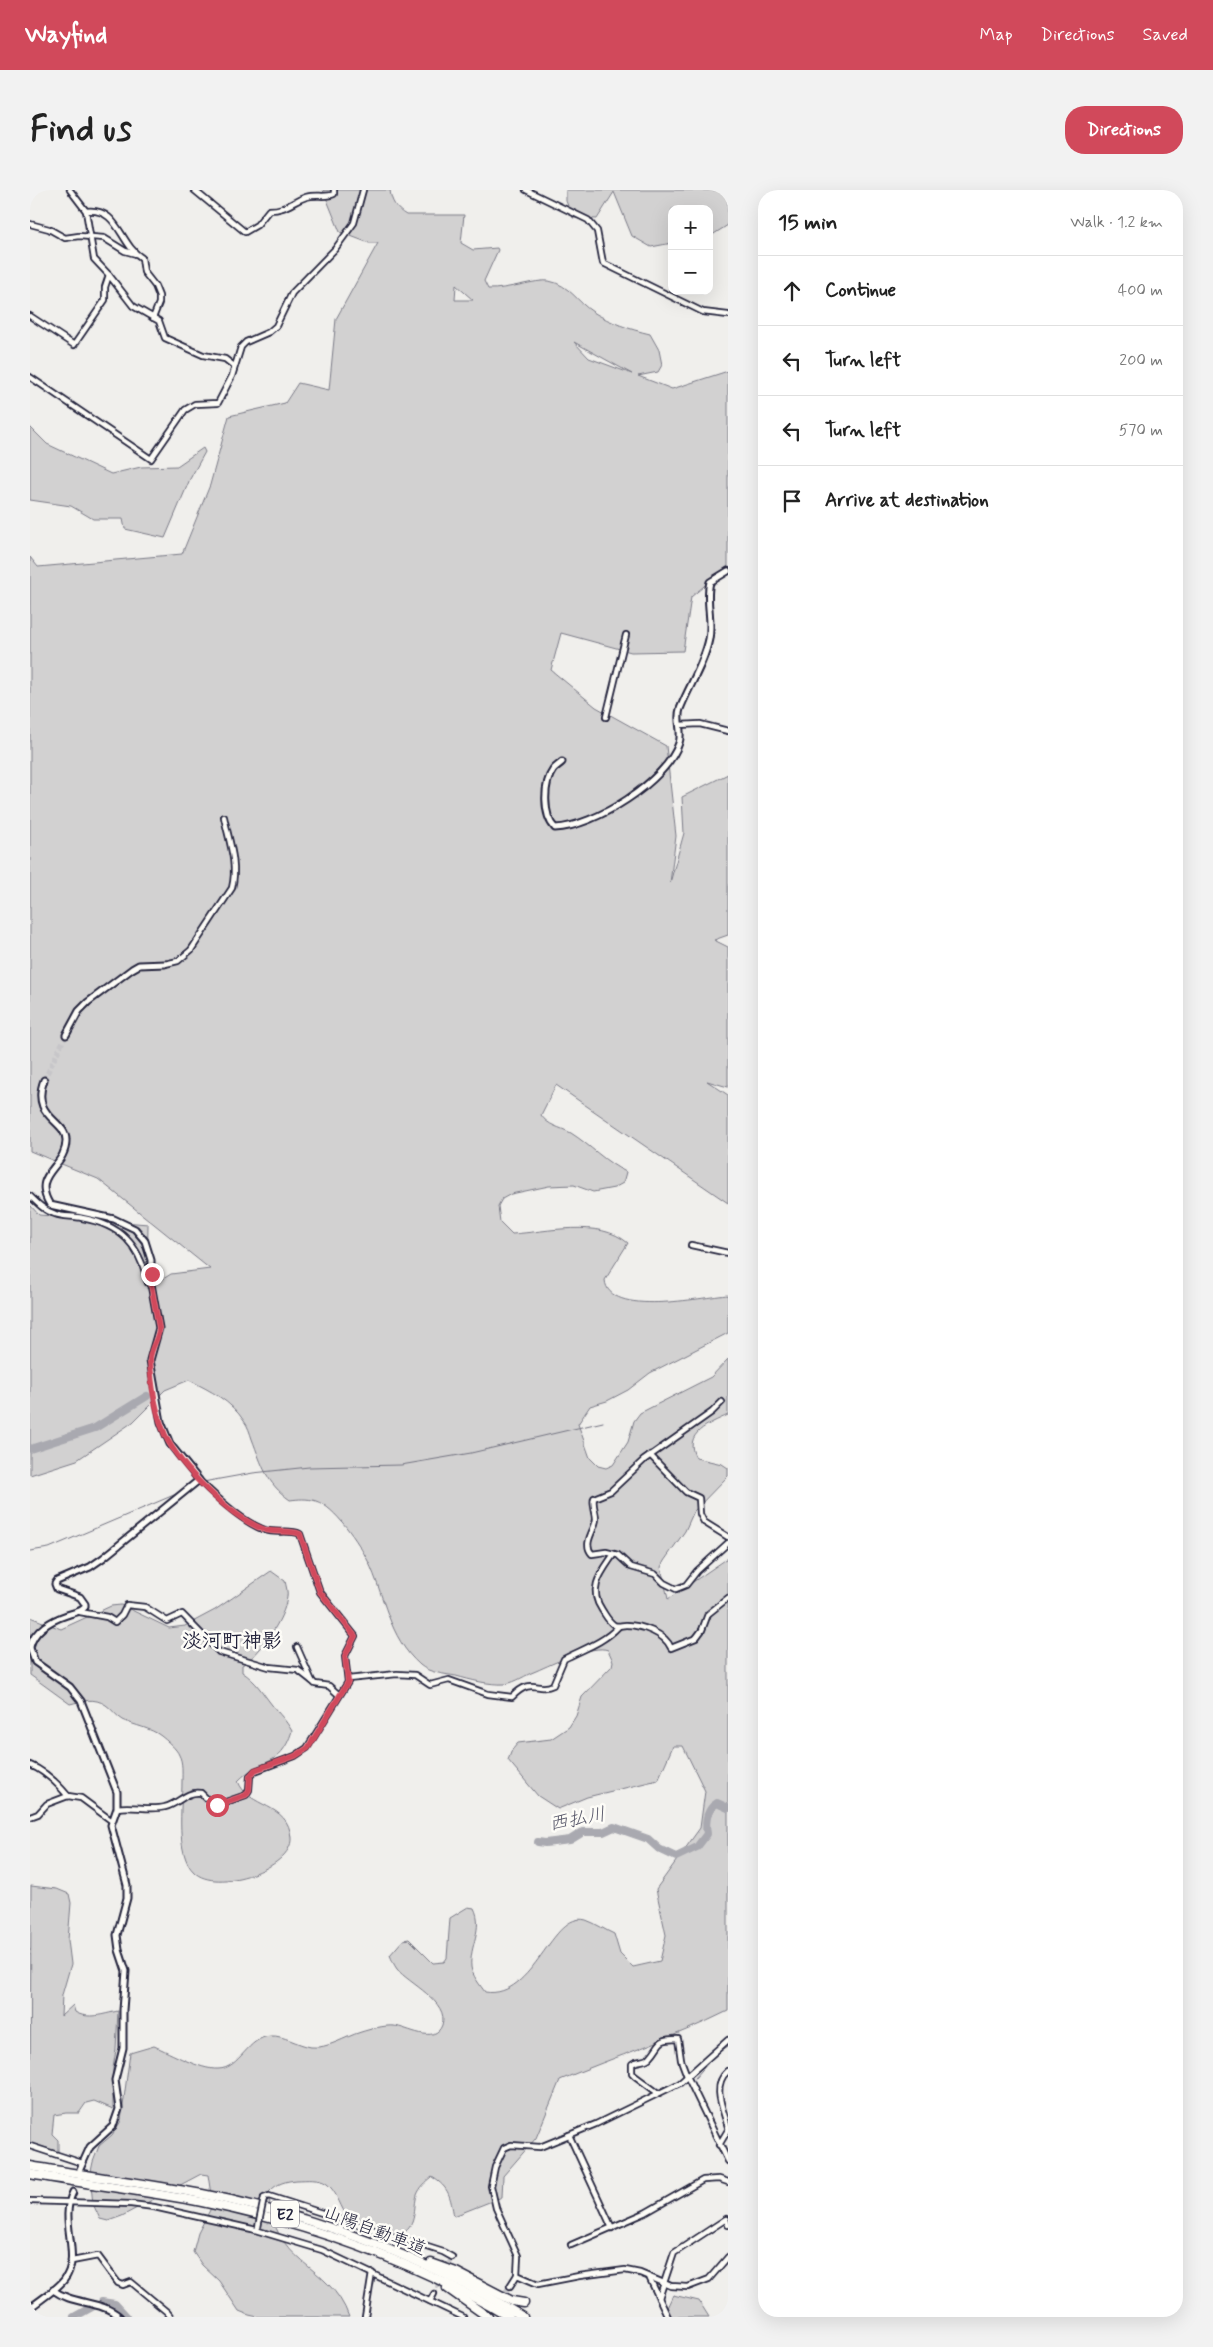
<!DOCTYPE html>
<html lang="en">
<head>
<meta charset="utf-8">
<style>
	:root { --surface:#fff; --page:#f2f2f2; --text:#222; --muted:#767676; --line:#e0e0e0; --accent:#d1495b }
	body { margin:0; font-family:Mynerve,"Klee One",sans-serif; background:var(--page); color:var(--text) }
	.controls { position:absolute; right:15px; top:15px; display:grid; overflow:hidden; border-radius:10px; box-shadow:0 5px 20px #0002 }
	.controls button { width:45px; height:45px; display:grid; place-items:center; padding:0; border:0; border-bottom:1px solid var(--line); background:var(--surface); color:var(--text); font:25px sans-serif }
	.stop { position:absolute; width:15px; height:15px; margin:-11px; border:4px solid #d1495b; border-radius:50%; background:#fff }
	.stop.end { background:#d1495b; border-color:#fff; box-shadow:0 1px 5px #0008 }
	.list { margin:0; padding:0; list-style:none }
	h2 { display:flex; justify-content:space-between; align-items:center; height:65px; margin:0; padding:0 20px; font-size:21px }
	h2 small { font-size:16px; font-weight:400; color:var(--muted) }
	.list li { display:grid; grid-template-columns:32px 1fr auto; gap:15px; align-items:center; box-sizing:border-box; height:70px; padding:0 20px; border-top:1px solid var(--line) }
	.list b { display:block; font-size:19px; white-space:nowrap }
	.list em { font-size:16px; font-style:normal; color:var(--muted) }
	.icon { flex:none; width:28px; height:28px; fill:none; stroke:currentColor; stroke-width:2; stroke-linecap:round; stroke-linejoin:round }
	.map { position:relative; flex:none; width:698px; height:2127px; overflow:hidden; border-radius:20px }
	header { display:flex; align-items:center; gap:30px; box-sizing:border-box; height:70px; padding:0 25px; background:var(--accent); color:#fff }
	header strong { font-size:24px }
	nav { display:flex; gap:28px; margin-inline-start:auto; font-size:18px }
	.intro { display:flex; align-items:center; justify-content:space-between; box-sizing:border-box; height:120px; padding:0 30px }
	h1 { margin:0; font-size:35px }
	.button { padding:12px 22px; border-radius:20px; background:var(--accent); color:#fff; font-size:18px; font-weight:700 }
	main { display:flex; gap:30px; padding:0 30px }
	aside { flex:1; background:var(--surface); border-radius:20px; box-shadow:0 5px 20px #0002 }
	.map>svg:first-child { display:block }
	.green { fill:#d2d1d1; stroke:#7a7a86; fill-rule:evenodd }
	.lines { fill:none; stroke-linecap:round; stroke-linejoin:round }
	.stream { stroke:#737381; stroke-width:1 }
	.river { stroke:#a9a9b0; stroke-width:8 }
	.minor-tunnel { stroke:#c7c6c9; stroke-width:4.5; stroke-dasharray:4.5 2; stroke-linecap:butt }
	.tertiary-tunnel { stroke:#c7c6c9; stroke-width:5; stroke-dasharray:5 2.5; stroke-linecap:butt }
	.minor-casing { stroke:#22223b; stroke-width:8 }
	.tertiary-casing { stroke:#22223b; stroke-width:9 }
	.motorway-casing { stroke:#22223b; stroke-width:11 }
	.minor { stroke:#fdfcf7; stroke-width:4.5 }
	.tertiary { stroke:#fdfcf7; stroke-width:5 }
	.motorway { stroke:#fdfcf7; stroke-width:8 }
	.minor-bridge-casing { stroke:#22223b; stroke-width:8; stroke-linecap:butt }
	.minor-bridge { stroke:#fdfcf7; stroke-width:4.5 }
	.route { stroke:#d1495b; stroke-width:6 }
	.labels { text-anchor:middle; stroke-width:5; stroke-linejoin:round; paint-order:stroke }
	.shield { fill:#fdfcf7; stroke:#646373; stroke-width:1 }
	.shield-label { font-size:16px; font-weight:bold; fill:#22223b }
	.street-label { font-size:18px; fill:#22223b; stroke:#fdfcf7 }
	.water-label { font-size:19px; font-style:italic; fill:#58586a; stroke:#fdfcf7 }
	.quarter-label { font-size:20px; font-weight:bold; fill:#22223b; stroke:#fdfcf7 }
</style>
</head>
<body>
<header>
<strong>Wayfind</strong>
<nav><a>Map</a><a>Directions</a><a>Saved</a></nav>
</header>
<div class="intro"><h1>Find us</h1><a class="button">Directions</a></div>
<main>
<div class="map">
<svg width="698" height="2127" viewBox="0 0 698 2127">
	<rect width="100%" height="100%" fill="#f0efec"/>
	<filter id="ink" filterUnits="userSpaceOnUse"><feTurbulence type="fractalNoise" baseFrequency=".02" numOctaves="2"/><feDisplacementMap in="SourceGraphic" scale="10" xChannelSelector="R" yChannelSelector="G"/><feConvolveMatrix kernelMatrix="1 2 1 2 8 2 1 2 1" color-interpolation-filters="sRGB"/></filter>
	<g filter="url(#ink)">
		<g class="green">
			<path d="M293 0H360C361 11 366 19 376 25H434L431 53 443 60 467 58 468 60 454 91 458 99C477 100 506 89 519 91 540 95 547 112 563 122 581 133 599 139 620 144L629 160 632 175 628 182 608 186 642 199 698 181V376L661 407 653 461 601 462 531 443 521 480 566 517 636 556 646 646 640 693 654 643 652 607 698 584V745L684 750 698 757V897L677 891 698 905V1013L526 895 511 925C518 936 530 937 541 943 560 955 575 972 596 982L593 993 584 998 563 1002 544 995 519 996 481 1004 472 1009 468 1016 470 1032 482 1044C517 1042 569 1028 598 1053L575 1090C578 1128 672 1107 698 1105V1143L620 1183 598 1200 577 1211 560 1216 548 1234 560 1268 568 1276 576 1278 583 1275 598 1252 604 1231 610 1223 681 1187 698 1169V1225C679 1234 652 1243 666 1268L692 1274 698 1278V1286L664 1321 655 1341 634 1371 631 1377 638 1409 698 1368V1821C644 1848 586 1866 530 1890L506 1948 473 1986 472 2007 424 2026C420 2007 420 1998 402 1987 396 1992 390 1997 387 2005 383 2018 387 2035 373 2043 348 2055 328 2046 315 2023 309 2013 306 2001 297 1994 289 1988 276 1990 267 1990 256 1991 247 1993 239 2002 240 2075 300 2072 319 2127H228L219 2125 209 2121 189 2091 172 2075 163 2062 168 2043 180 2020 182 2011 178 1985 171 1984 92 2026 78 2031 70 2029 63 2014 60 1986 63 1972 69 1956 82 1945 91 1931 100 1863 124 1856C141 1863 170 1880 188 1879 210 1879 217 1847 241 1846 253 1845 268 1855 281 1857 298 1859 314 1847 331 1842 341 1839 354 1835 364 1836 377 1837 405 1855 412 1835 420 1812 378 1793 367 1779 364 1775 362 1770 360 1765L373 1750 379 1749 403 1773 414 1772 417 1768 420 1728 438 1717 444 1718C454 1738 439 1756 441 1777 442 1785 450 1795 455 1802 505 1810 521 1720 556 1730 565 1733 575 1740 584 1744L590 1764 603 1777 630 1771 636 1745 626 1699 670 1638 675 1601 653 1556H643L628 1590 557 1607 528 1619 508 1606 478 1570 482 1560 488 1553 521 1549 539 1537 546 1526 552 1507 582 1476 583 1471 578 1460C563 1454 522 1474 506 1481 495 1485 487 1492 475 1494 459 1495 441 1490 426 1486 415 1484 399 1483 390 1475 358 1447 355 1406 338 1371 329 1353 305 1317 286 1311 277 1308 268 1309 260 1310 236 1293 232 1275 222 1249 220 1243 218 1236 214 1231 201 1211 181 1201 159 1190L135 1200 103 1232 47 1270 0 1285V1015L9 1025 118 1034 117 1099 141 1084 180 1079 68 989 0 961V367L8 377 152 364 180 295 199 226 255 213 268 193 299 200 306 129 348 53H339L310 42ZM426 95 443 110H425ZM544 152 602 184 559 168Z"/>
			<polygon points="536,0 698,0 698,35 679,47 679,19 642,19 642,53 621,57 602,46 584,2 567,29 543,28 536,11"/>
			<polygon points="0,237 17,254 81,284 111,277 147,276 173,258 175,262 160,289 135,348 95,339 93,329 63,329 41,316 0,310"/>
			<path d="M241 1381 255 1391C256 1396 258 1402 257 1407 255 1428 230 1465 212 1475V1482C227 1492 231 1501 242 1515 250 1525 255 1529 262 1541 250 1579 231 1567 208 1591 218 1619 259 1612 261 1648 263 1678 186 1704 164 1682 145 1664 152 1617 152 1591 152 1583 153 1572 149 1565 147 1559 136 1550 131 1546 121 1538 105 1536 93 1530 86 1526 82 1519 76 1515 64 1507 53 1511 40 1514L0 1485V1427L31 1439 81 1416 91 1415 139 1438 155 1436 185 1420Z"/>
			<path d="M1 1696 27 1699 39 1704 41 1713 38 1750 41 1774 32 1805 31 1826 43 1815 45 1822C58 1830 73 1824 88 1821L86 1860 83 1878V1919L64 1911 56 1913 49 1923H36L24 1925 22 1944 28 1950V1962L0 1953Z"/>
			<polygon points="643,2105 669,2111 679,2127 638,2127 635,2122"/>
		</g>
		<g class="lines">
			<g class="stream">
				<polyline points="173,1292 223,1283 279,1277 371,1275 441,1263 573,1232"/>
				<polyline points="0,1361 19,1358 151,1302"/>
				<polyline points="665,1888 685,1865 698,1856"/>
			</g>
			<g class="river">
				<polyline points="0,1259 65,1238 117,1206"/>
				<path d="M508 1652 515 1653 540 1650 553 1642H573L584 1637 618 1649 629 1659 646 1667 667 1657 677 1644C675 1632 676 1620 687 1613L698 1618"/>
				<polyline points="72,2112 85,2114 97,2127"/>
				<polyline points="44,2127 62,2117"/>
			</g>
			<g class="minor-tunnel">
				<polyline points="416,2079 422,2067"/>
				<polyline points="404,2104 410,2091"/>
				<polyline points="471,2107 480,2096"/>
			</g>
			<polyline class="tertiary-tunnel" points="14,890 36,845"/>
			<defs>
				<g id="minor">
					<path d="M40 0 56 21C89 17 89 54 112 68L114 82 125 96 129 106V113L123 128"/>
					<path d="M164 0 215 42 227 35 239 20C257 20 261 12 276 7 286 4 296 8 304 4V0"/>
					<polyline points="496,0 558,30 567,41 573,73 673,122 698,125"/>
					<polyline points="56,21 64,69 79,85"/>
					<polyline points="0,34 19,39 35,48 49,46 74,48 95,61 106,64"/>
					<polyline points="0,126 44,155 75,110 75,97 79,85 103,116 129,131 135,148 173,165 195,169 204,176"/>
					<polyline points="0,187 121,269 155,220 165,214 188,213 202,186 211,157 216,152 239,142 246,136 262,103 305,59 324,33 333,0"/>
					<polyline points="576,527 596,445"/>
					<polyline points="649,535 670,534 698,541"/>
					<path d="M135 774 148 771 161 760 202 698C208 674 199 651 194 627"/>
					<path d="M0 1006C7 1013 15 1021 25 1024 33 1027 43 1026 52 1028 91 1035 109 1054 118 1093L121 1094"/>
					<polyline points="661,1055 698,1063"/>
					<path d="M692 1212 682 1222 614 1270 581 1301 564 1308C562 1315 566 1322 566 1329 565 1341 552 1353 562 1364L576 1362 588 1365 601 1377 625 1384 634 1393 646 1399 656 1395 667 1381 698 1353"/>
					<polyline points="620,1265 656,1302 669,1308 670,1324 674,1332 698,1347"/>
					<path d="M584 1364C572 1382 557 1398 572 1420 576 1426 578 1431 584 1435 589 1437 591 1435 596 1435 611 1435 635 1443 641 1458L666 1448 672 1440 678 1424 698 1408"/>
					<polyline points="50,1422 77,1427 85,1432 92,1425 97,1415 115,1417 137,1431 152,1424 189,1462 239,1477 268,1480 282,1491"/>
					<polyline points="267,1457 282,1491 285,1494 299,1496 309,1505"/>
					<path d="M318 1489 367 1484 385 1485 400 1495 419 1490 458 1504 482 1507C502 1486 508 1503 523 1495L534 1469C553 1459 573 1453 588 1437"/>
					<path d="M0 1575C15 1581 28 1594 38 1606"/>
					<path d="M87 1618C102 1615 120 1621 135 1617 149 1614 155 1601 171 1603L180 1612 187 1615 216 1605 219 1600 220 1586 225 1581 265 1566 277 1558 318 1492 315 1466 325 1446 290 1402 270 1344C260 1339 246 1344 235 1340 213 1333 185 1306 169 1290"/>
					<polyline points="0,1627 8,1624 17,1614 38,1606 51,1608 82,1631"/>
					<path d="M698 1881C681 1895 693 1919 698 1937"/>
					<path d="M628 1903 605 1886 602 1883V1874C607 1870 616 1872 620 1867 632 1854 626 1849 648 1849L651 1870 657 1886 698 1971"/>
					<polyline points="539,1945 582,2038"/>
					<polyline points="689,1955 698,1940"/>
					<polyline points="0,1956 52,1973"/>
					<polyline points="234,2008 239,2006 413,2062 422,2067"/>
					<polyline points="0,2011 101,2014 124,2017 222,2039 292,2060 433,2127"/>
					<polyline points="541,2055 615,2023 673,1990 689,1989 698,1992"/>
					<polyline points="42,2071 68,2066 88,2093 93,2095 101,2092 137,2122 141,2127"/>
					<polyline points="487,2085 508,2094 549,2086 595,2080 610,2083 641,2096 658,2097 679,2089 698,2067"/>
					<polyline points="620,2089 638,2127"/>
					<polyline points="480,2096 487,2085 488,2066 466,2018 461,1996 465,1977 474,1958 481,1955 510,1957 566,1934 650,1893 698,1850"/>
					<polyline points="629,2108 644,2063 696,2029 698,2035"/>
					<polyline points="400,2111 404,2104"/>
					<polyline points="335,2127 342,2083"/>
				</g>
				<g id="tertiary">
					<path d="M532 572C529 575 525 577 523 580 513 594 513 626 525 638 564 637 637 591 649 553 653 542 646 530 650 519 659 496 674 474 679 449 683 430 675 411 680 392L698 381"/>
					<polyline points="36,845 49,821 58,812 102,779 109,775 135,774"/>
					<path d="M0 1457C4 1440 22 1430 37 1425 44 1422 50 1423 55 1417V1414L50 1407 27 1399 25 1394 27 1391 60 1377 73 1368 169 1290 140 1254 131 1232 120 1170 129 1138 121 1094V1070L115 1051 105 1039 84 1029 20 1015C0 983 37 978 36 950 36 930 0 927 14 890"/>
					<polyline points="0,1458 5,1472 40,1497 51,1511 87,1602 87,1618 81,1635 97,1695 97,1708 87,1745 89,1760 96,1781 93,1820 93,1858 85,1890 89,1919 83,1936 60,1957 50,1979"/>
					<path d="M23 2100C43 2115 71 2110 90 2127"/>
					<path d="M0 2118C11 2109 25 2101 34 2090 53 2066 28 2032 43 2002"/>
				</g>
				<g id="motorway">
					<path d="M0 1976C57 1986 115 1993 172 2004 284 2026 395 2067 493 2127"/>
					<path d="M0 1984C57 1994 115 2001 172 2012 279 2034 384 2071 479 2127"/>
					<polyline points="401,2073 426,2082 482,2111 494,2113"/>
					<polyline points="417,2098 458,2127"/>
				</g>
			</defs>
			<use href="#minor" class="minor-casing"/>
			<use href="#tertiary" class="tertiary-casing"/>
			<use href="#motorway" class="motorway-casing"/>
			<use href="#minor" class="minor"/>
			<use href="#tertiary" class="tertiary"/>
			<use href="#motorway" class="motorway"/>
			<defs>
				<polyline id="minor-bridge" points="228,2037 234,2008"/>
			</defs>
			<use href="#minor-bridge" class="minor-bridge-casing"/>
			<use href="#minor-bridge" class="minor-bridge"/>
		</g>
	</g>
	<g class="lines" filter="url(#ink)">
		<path class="route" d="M122 1084 121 1094 129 1138C129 1149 120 1158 120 1170 121 1194 126 1223 135 1245 151 1278 199 1326 233 1339 244 1344 259 1339 270 1344L290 1402 325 1446 315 1466 318 1492 278 1558 265 1566 225 1580 220 1586 219 1600 216 1605 187 1615"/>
	</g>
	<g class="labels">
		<rect class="shield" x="241" y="2010.5" width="28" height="27" rx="4"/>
		<g class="shield-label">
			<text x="255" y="2030">E2</text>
		</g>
		<g class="street-label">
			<text transform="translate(345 2040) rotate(21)" y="6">山陽自動車道</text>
		</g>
		<g class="water-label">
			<text transform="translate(547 1628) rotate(-11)" y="7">西払川</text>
		</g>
		<g class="quarter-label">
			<text x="202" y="1457">淡河町神影</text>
		</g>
	</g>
</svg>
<div class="controls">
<button>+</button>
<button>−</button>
</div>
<div class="stop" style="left:187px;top:1615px"></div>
<div class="stop end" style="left:122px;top:1084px"></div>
</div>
<aside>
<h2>15 min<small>Walk · 1.2 km</small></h2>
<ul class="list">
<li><svg class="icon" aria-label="ahead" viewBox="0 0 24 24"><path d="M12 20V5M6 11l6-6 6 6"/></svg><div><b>Continue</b></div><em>400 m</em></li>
<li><svg class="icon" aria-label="left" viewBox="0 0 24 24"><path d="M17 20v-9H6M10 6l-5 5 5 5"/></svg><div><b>Turn left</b></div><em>200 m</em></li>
<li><svg class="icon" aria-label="left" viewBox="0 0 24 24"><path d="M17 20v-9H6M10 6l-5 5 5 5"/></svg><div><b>Turn left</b></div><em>570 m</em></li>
<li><svg class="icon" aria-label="arrive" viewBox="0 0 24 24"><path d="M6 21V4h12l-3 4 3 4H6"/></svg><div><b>Arrive at destination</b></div></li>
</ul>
</aside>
</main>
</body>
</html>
